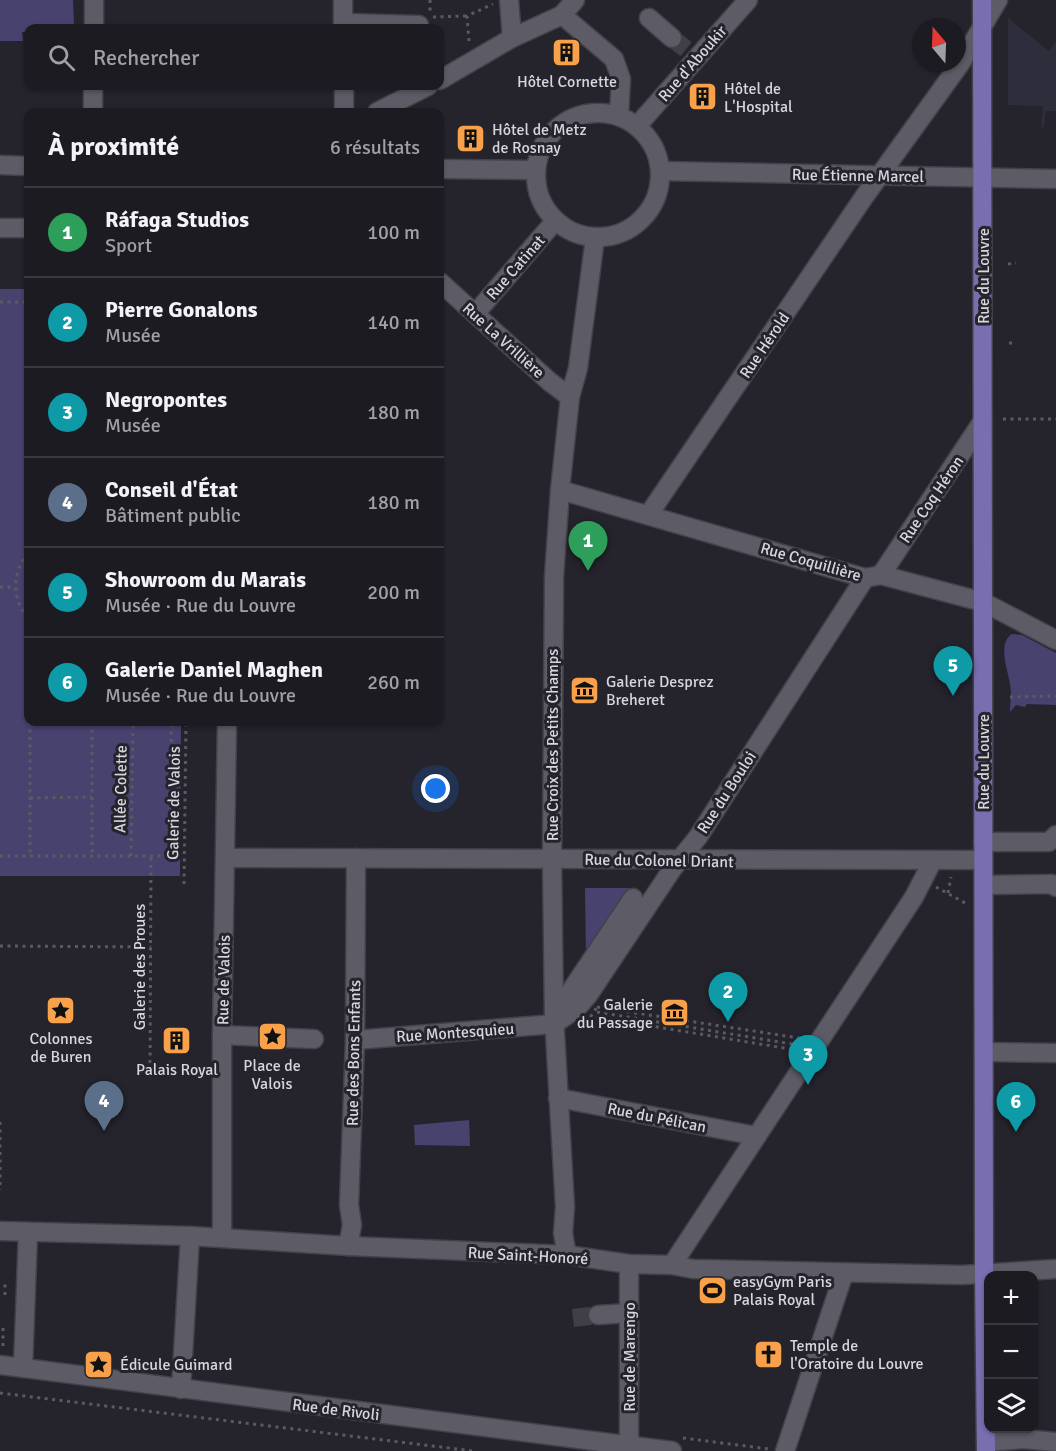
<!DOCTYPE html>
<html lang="fr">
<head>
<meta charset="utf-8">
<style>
	:root { --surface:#1c1b22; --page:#25242a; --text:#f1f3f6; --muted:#a0a1a5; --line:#3a3940; --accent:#1a73e8 }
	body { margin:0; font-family:Signika,sans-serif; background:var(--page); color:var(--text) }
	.controls { position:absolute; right:18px; bottom:18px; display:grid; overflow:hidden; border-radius:12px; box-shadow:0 2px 4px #0004 }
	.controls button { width:54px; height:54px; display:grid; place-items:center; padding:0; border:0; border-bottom:2px solid var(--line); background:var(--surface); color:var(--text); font:30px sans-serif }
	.compass { position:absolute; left:912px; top:18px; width:54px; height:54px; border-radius:50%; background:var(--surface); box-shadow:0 2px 4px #0004; rotate:341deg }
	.you { position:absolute; left:436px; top:789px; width:21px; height:21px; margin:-15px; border:4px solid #fff; border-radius:50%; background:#1a73e8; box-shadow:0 0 0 9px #1a73e833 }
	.badge { display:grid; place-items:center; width:39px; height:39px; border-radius:50%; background:var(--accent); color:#fff; font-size:20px; font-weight:700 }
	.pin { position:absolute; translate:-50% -50px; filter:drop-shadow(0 2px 3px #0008) }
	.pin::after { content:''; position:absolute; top:32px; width:21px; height:18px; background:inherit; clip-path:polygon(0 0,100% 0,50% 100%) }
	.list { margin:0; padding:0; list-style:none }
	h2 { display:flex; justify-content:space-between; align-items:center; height:78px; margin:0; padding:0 24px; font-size:26px }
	h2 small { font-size:20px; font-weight:400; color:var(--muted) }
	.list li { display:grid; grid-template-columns:39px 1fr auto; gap:18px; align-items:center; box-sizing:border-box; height:90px; padding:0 24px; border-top:2px solid var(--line) }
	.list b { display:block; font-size:22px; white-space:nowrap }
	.list p { margin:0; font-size:20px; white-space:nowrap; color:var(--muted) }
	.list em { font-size:20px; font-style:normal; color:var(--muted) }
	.icon { flex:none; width:33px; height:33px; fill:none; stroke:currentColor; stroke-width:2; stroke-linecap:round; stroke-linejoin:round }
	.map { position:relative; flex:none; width:1056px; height:1451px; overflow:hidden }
	.search { position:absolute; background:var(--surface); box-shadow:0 2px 4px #0004; left:24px; top:24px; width:420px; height:66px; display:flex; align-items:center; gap:15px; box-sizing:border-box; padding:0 21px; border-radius:12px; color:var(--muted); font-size:22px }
	.panel { position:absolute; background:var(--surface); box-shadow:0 2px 4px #0004; left:24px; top:108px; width:420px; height:618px; border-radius:12px }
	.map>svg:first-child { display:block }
	.built { fill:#2e2d3b }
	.green { fill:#48426f }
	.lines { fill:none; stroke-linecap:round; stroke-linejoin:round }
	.minor-tunnel { stroke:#403f47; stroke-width:18; stroke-dasharray:18 9; stroke-linecap:butt }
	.minor-casing { stroke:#424249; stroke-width:21 }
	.major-casing { stroke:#424249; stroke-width:21 }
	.path { stroke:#5b5a63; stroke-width:3; stroke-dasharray:3 4.5; stroke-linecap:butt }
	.minor { stroke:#5d5c66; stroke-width:18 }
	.major { stroke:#796eb0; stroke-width:18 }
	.labels { text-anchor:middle; stroke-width:6; stroke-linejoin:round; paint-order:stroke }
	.street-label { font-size:16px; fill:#d6d6dc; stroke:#25242d }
	.poi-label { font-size:16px; fill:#d6d6dc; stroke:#25242d; text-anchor:start }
</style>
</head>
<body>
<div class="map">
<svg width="1056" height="1451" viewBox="0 0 1056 1451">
	<rect width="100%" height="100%" fill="#25242d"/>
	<polygon class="built" points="1008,18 1049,51 1056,41 1056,111 1046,111 1044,128 1041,127 1043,106 1008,105"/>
	<g class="green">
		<polygon points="0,0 73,0 74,26 70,26 70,28 28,28 28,32 22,32 23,41 0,41"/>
		<polygon points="0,289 28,289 28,722 181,722 180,876 0,876"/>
		<path d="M1012 634 1022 635 1056 653V705L1027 704 1025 707 1016 705 1010 712C1010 703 1012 693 1010 684 1008 670 997 644 1012 634Z"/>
		<polygon points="585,888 631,888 586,955"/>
		<polygon points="469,1120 470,1146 415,1145 414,1125"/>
	</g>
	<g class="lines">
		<g class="minor-tunnel">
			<polyline points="672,38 687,50"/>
			<polyline points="573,1318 598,1315"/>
		</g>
		<defs>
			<g id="minor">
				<polyline points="343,0 343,28"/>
				<polyline points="509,0 512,38"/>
				<polyline points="562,15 614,59 621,79 619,116"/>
				<polyline points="649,18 672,38"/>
				<polyline points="343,23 419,25"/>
				<polyline points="94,28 94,0"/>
				<polyline points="440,80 512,38 562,15 575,0"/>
				<polyline points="344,86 344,112"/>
				<polyline points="93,112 93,86"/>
				<polyline points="377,112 428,86"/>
				<circle cx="598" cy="175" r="62"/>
				<polyline points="637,126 748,0"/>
				<polyline points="0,165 28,166"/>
				<polyline points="440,169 535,170"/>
				<polyline points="660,171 1056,179"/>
				<polyline points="0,228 28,228"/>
				<polyline points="440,282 550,382 570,397"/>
				<polyline points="475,314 555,221"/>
				<polyline points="560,490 865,578 881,575 983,602 1056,640"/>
				<polyline points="649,514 864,197 960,64 998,0"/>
				<polyline points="881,575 982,422"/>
				<polyline points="983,842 1049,842 1056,835"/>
				<polyline points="226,858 983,860"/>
				<polyline points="984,885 1052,884 1056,887"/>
				<polyline points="554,1016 633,898"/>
				<polyline points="554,1024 576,1009 589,994 673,868 698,837 865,578"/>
				<polyline points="222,1035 314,1039"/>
				<polyline points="355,1040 554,1024"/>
				<polyline points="985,1052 1056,1053"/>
				<polyline points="558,1098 756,1136"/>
				<polyline points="0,1231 190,1236 348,1246 567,1255 629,1264 672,1265 693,1269 962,1275 1056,1269"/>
				<polyline points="222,1238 222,1035 227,722"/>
				<polyline points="348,1246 352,1225 349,1205 355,1040 356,858"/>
				<polyline points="567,1255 563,1233 565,1207 554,1016 552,859 554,577 560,490 570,397 578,368 595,238"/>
				<polyline points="629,1264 629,1451"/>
				<polyline points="672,1265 914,897 933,860"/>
				<polyline points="598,1315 629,1313"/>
				<polyline points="0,1365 672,1451"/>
				<polyline points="23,1368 28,1232"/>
				<polyline points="181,1389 190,1236"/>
				<polyline points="986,1442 1023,1439 1056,1442"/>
				<polyline points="785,1451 844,1273"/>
			</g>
			<polyline id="major" points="982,0 984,1274 986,1451"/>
		</defs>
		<use href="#minor" class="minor-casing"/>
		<use href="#major" class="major-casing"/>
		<g class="path">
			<polyline points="430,0 430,13"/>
			<polyline points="433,17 467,16"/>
			<polyline points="469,41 467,16 493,4"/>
			<polyline points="1008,264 1016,263"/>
			<polyline points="0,302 28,302"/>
			<polyline points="1009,343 1016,343"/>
			<polyline points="1003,419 1056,419"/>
			<path d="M28 553C11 575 12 598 28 619"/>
			<polyline points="28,553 28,516"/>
			<polyline points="0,587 15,587"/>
			<polyline points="1010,697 1056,696"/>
			<polyline points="30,722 30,856"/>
			<polyline points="92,722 92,856"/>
			<polyline points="30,798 92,797"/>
			<polyline points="0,856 171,856 171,722"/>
			<polyline points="131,856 133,722"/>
			<polyline points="184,884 186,722"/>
			<polyline points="936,887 967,904"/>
			<polyline points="948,893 951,877"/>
			<polyline points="0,946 151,947"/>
			<polygon points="597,1007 799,1038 802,1038 796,1050 591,1016"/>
			<polyline points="597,1012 798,1045"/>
			<polyline points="150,1078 151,856"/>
			<polyline points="0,1122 0,1190"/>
			<polyline points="5,1295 5,1283"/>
			<polyline points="3,1346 3,1327"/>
			<polyline points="0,1393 473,1451"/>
			<polyline points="683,1438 769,1449"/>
		</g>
		<use href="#minor" class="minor"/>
		<use href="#major" class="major"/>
	</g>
	<defs>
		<symbol id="building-square" viewBox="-11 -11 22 22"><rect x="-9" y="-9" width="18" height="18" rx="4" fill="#f8a14a" stroke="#25242d"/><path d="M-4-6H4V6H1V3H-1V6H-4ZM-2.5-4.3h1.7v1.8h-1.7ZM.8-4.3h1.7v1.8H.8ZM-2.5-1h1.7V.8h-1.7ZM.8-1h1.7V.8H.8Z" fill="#111"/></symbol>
		<symbol id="museum-square" viewBox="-11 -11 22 22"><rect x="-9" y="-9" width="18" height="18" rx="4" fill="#f8a14a" stroke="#25242d"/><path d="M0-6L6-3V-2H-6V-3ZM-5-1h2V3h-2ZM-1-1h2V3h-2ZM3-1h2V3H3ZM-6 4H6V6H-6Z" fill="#111"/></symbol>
		<symbol id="sight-square" viewBox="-11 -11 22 22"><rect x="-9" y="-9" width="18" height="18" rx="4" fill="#f8a14a" stroke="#25242d"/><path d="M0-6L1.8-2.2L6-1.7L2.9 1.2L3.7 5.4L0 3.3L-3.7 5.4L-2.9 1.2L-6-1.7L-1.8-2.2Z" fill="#111"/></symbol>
		<symbol id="stadium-square" viewBox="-11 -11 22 22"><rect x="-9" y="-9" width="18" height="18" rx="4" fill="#f8a14a" stroke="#25242d"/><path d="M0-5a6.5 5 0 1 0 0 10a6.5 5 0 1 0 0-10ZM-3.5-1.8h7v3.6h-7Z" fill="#111"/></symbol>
		<symbol id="church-square" viewBox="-11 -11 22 22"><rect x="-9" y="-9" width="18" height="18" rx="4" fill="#f8a14a" stroke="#25242d"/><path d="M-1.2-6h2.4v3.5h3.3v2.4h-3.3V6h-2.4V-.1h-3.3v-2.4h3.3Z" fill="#111"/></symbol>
	</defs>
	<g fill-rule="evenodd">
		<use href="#building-square" x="550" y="36" width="33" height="33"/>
		<use href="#building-square" x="686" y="80" width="33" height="33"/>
		<use href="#building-square" x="454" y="122" width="33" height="33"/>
		<use href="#museum-square" x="568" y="674" width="33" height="33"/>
		<use href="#sight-square" x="44" y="994" width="33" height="33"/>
		<use href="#museum-square" x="658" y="996" width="33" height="33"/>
		<use href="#sight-square" x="256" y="1020" width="33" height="33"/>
		<use href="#building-square" x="160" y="1024" width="33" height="33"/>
		<use href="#stadium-square" x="696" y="1274" width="33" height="33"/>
		<use href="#church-square" x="752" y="1338" width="33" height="33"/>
		<use href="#sight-square" x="82" y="1348" width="33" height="33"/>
	</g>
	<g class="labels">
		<g class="street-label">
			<text transform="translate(692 63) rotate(-49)" y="6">Rue d'Aboukir</text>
			<text transform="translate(858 175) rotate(1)" y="6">Rue Étienne Marcel</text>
			<text transform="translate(515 267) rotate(-49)" y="6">Rue Catinat</text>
			<text transform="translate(983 276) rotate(-90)" y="6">Rue du Louvre</text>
			<text transform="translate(504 340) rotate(42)" y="6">Rue La Vrillière</text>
			<text transform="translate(764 345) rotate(-56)" y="6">Rue Hérold</text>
			<text transform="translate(931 499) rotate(-56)" y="6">Rue Coq Héron</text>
			<text transform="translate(811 561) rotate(16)" y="6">Rue Coquillière</text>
			<text transform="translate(552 745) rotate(-90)" y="6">Rue Croix des Petits Champs</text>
			<text transform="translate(983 762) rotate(-90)" y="6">Rue du Louvre</text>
			<text transform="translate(120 789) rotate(-89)" y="6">Allée Colette</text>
			<text transform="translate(726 792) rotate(-57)" y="6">Rue du Bouloi</text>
			<text transform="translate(173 803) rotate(-89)" y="6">Galerie de Valois</text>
			<text transform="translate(659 860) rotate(1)" y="6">Rue du Colonel Driant</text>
			<text transform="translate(139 967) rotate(-90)" y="6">Galerie des Proues</text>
			<text transform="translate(223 980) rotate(-89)" y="6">Rue de Valois</text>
			<text transform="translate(455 1032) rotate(-4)" y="6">Rue Montesquieu</text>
			<text transform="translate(353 1053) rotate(-89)" y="6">Rue des Bons Enfants</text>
			<text transform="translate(657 1117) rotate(11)" y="6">Rue du Pélican</text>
			<text transform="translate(528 1255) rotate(3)" y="6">Rue Saint-Honoré</text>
			<text transform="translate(629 1357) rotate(-90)" y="6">Rue de Marengo</text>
			<text transform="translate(336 1409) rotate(7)" y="6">Rue de Rivoli</text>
		</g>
		<g class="poi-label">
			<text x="567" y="87" text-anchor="middle">Hôtel Cornette</text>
			<text x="724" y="94">Hôtel de<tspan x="724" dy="18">L'Hospital</tspan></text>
			<text x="492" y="135">Hôtel de Metz<tspan x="492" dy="18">de Rosnay</tspan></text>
			<text x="606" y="687">Galerie Desprez<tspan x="606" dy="18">Breheret</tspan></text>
			<text x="653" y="1010" text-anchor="end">Galerie<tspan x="653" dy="18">du Passage</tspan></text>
			<text x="61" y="1044" text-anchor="middle">Colonnes<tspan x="61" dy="18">de Buren</tspan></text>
			<text x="272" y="1071" text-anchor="middle">Place de<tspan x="272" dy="18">Valois</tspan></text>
			<text x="177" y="1075" text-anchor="middle">Palais Royal</text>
			<text x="733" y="1287">easyGym Paris<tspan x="733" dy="18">Palais Royal</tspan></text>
			<text x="790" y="1351">Temple de<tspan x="790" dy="18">l'Oratoire du Louvre</tspan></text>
			<text x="120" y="1370">Édicule Guimard</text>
		</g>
	</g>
</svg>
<div class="controls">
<button>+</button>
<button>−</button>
<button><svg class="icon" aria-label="layers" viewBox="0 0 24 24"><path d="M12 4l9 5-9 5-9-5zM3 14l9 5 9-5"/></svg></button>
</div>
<svg class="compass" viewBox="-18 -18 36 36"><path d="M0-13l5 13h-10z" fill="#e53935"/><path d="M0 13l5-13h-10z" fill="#a0a1a5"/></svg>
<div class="you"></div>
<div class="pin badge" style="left:588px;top:571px;background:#2e9e5b">1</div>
<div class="pin badge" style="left:728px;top:1022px;background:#0f9aa8">2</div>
<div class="pin badge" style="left:808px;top:1085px;background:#0f9aa8">3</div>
<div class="pin badge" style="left:104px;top:1131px;background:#5c6f8a">4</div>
<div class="pin badge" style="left:953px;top:696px;background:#0f9aa8">5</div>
<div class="pin badge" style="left:1016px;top:1132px;background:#0f9aa8">6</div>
<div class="search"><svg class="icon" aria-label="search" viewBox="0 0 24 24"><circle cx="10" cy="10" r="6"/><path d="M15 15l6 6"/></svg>Rechercher</div>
<section class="panel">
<h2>À proximité<small>6 résultats</small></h2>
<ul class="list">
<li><span class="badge" style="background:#2e9e5b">1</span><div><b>Ráfaga Studios</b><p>Sport</p></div><em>100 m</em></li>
<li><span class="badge" style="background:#0f9aa8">2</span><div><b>Pierre Gonalons</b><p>Musée</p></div><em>140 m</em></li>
<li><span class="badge" style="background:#0f9aa8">3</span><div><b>Negropontes</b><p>Musée</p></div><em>180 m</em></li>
<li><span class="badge" style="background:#5c6f8a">4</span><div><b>Conseil d'État</b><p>Bâtiment public</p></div><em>180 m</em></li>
<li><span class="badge" style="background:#0f9aa8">5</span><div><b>Showroom du Marais</b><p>Musée · Rue du Louvre</p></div><em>200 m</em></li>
<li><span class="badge" style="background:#0f9aa8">6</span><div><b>Galerie Daniel Maghen</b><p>Musée · Rue du Louvre</p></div><em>260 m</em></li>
</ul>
</section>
</div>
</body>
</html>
